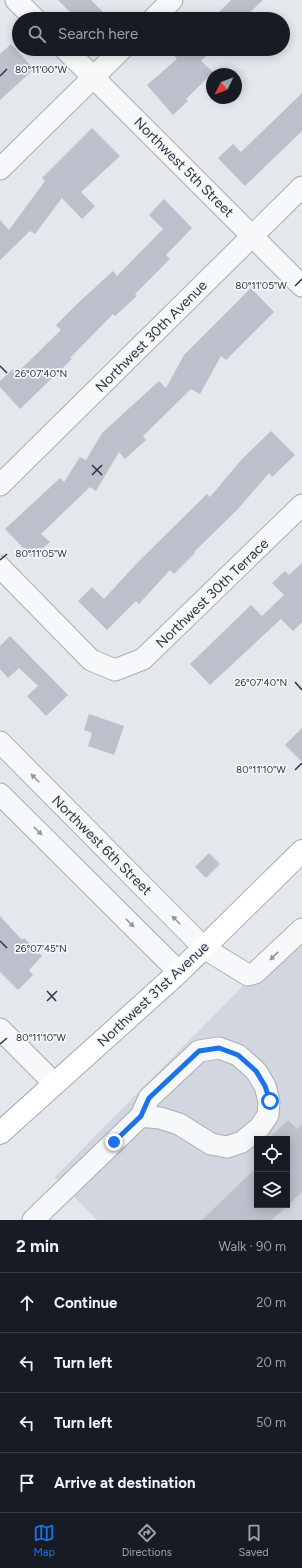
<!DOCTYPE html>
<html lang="en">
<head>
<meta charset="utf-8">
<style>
	:root { --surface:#171b24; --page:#242831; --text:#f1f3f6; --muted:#9ea1a6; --line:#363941; --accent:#1a73e8 }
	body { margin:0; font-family:Figtree,sans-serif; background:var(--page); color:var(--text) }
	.controls { position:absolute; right:12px; bottom:12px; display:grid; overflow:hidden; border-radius:0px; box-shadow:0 2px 10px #0003 }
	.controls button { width:36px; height:36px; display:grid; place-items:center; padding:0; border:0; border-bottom:1px solid var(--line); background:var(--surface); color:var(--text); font:20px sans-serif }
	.compass { position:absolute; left:206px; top:68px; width:36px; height:36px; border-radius:50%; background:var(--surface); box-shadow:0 2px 10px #0003; rotate:227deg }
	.stop { position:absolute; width:12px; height:12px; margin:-9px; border:3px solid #1a73e8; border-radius:50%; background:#fff }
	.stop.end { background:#1a73e8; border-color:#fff; box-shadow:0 1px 4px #0008 }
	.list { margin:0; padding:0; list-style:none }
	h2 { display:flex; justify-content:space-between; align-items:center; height:52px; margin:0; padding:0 16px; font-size:17px }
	h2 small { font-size:13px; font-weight:400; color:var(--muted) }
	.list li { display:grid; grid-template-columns:26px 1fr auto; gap:12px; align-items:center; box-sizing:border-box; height:60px; padding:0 16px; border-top:1px solid var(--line) }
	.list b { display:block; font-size:15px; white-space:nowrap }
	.list em { font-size:13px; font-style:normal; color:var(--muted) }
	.icon { flex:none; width:22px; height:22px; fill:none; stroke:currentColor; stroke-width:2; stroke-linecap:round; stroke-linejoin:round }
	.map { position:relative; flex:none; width:302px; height:1220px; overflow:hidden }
	.search { position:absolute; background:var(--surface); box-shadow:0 2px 10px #0003; left:12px; right:12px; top:12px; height:44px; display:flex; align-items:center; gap:10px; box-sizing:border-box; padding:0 14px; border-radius:22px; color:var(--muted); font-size:15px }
	.sheet { height:292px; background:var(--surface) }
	nav { display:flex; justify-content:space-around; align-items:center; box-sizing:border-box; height:56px; border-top:1px solid var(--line); background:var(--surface); font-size:11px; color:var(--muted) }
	nav a { display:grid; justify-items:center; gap:2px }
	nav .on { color:var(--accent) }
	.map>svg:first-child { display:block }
	.built { fill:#d2d6de; fill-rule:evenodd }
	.building { fill:#bbc0ca }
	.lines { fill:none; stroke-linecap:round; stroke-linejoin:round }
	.minor-casing { stroke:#a9aeb7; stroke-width:23 }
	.major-casing { stroke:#a3abb8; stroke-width:24 }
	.minor { stroke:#f7f8fa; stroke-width:21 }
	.major { stroke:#fff; stroke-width:22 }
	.oneway { fill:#9196a0 }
	.route { stroke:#1a73e8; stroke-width:5 }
	.ticks { fill:none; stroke:#2b3445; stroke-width:1.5 }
	.labels { text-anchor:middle; stroke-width:3.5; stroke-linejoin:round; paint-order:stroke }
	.street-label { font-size:14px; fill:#2b3445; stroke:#f4f6f9 }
	.ticks-label { font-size:10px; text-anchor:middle; fill:#2b3445; stroke:#f4f6f9; stroke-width:3.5; stroke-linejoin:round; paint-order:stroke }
</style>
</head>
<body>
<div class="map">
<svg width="302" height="1220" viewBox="0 0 302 1220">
	<rect width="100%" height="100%" fill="#e4e7ec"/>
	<path class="built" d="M302 926V1220H97L55 1177ZM257 1139H287V1205H257Z"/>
	<g class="building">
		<polygon points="58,0 91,0 103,12 96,19 77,19"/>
		<polygon points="231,0 263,0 243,19 212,19"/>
		<polygon points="11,44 34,69 0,100 0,54"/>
		<polygon points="168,49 213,49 201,61 213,72 186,99 188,101 173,115 147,85 177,59"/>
		<polygon points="302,93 302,131 245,186 218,158 233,144 241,152"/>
		<polygon points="92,128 120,156 81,192 95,206 82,219 62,198 35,234 30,231 0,260 0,220 9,230 45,181 42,178"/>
		<polygon points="164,199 192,228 166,255 170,259 135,294 137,296 115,316 113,314 70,358 72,359 20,409 0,387 0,381 13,369 17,373 61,330 56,325 78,303 113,271 117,276 163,229 149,215"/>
		<polygon points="251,288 274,312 226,360 221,356 200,394 191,389 143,436 146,440 125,459 119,452 96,491 90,487 41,534 50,542 33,558 5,529 60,478 64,482 80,457 86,460 102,433 159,381 166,388 184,355"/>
		<polygon points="271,431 295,455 272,477 269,473 238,509 194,552 195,553 174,574 170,570 139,604 136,601 107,630 78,601 92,587 104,599 137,563 207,494 210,497 242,459"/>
		<polygon points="302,563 302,622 293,631 281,619 210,685 190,664 251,605 262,616 284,595 272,583 285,571 289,575"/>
		<polygon points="10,636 68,695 46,716 27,696 38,686 19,668 8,678 0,669 0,646"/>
		<polygon points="89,714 124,726 114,755 88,746 92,733 84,730"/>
		<polygon points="302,728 302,762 285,745"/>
		<polygon points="209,853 220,864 206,878 195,867"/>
		<polygon points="0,916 22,940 24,938 42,956 29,970 33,975 18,990 0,972"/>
		<polygon points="288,1120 297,1129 302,1124 302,1192 272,1220 202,1220 257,1167 257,1205 287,1205 287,1139 268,1139"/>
	</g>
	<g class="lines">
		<defs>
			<g id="minor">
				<polyline points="16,0 35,19"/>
				<polyline points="153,19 172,0"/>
				<polyline points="65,49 302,286"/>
				<polyline points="0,169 122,49"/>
				<polyline points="0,485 302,187"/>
				<polyline points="0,567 91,660 115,670 143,659 302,505"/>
				<polyline points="0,742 204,948 248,975 255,973 302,929"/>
				<polyline points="0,794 179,972"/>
				<polyline points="0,1029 55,1084"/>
				<polyline points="33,1220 141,1116 149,1098 199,1051 219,1048 238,1055 256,1071 265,1086 269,1101 268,1115 260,1127 242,1142 227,1147 211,1144 179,1124 160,1118 141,1116"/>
			</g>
			<polyline id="major" points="0,1133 179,972 302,851"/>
		</defs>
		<use href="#minor" class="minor-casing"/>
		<use href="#major" class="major-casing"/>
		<use href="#minor" class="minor"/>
		<use href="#major" class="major"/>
	</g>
	<defs><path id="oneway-solid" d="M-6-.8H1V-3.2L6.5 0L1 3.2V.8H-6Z"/></defs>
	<g class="oneway">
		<use href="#oneway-solid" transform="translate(35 778) rotate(-135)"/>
		<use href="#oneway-solid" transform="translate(38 831) rotate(45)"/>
		<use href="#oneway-solid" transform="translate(176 920) rotate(-135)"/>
		<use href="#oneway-solid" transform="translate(130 923) rotate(45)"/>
		<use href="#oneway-solid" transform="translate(274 956) rotate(136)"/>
	</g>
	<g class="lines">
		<polyline class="route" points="114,1142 141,1116 149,1098 199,1051 219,1048 238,1055 256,1071 265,1086 270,1101"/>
	</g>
	<path class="ticks" d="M0 76 7 69M295 286 302 279M0 366 7 373M92 465 102 475M92 475 102 465M0 560 7 554M295 682 302 690M295 770 302 763M0 941 7 948M47 991 56 1001M47 1001 57 991M0 1044 7 1038"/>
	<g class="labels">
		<g class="street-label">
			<text transform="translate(184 167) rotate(45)" y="5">Northwest 5th Street</text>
			<text transform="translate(151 336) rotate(-45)" y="5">Northwest 30th Avenue</text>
			<text transform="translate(212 593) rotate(-44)" y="5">Northwest 30th Terrace</text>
			<text transform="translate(102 845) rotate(45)" y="5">Northwest 6th Street</text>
			<text transform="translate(153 994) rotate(-43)" y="5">Northwest 31st Avenue</text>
		</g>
	</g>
	<g class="ticks-label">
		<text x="41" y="73">80°11'00"W</text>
		<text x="261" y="289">80°11'05"W</text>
		<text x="41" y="377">26°07'40"N</text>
		<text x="41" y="557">80°11'05"W</text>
		<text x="261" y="686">26°07'40"N</text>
		<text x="261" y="773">80°11'10"W</text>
		<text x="41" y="952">26°07'45"N</text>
		<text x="41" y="1041">80°11'10"W</text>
	</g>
</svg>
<div class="controls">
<button><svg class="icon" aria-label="locate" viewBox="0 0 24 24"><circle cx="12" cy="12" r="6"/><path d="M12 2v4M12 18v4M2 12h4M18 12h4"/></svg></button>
<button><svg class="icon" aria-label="layers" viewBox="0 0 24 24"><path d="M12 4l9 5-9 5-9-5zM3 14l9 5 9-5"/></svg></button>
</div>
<svg class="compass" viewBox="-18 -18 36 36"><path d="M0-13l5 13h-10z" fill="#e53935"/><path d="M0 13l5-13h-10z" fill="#9ea1a6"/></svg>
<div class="stop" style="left:270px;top:1101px"></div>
<div class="stop end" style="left:114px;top:1142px"></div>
<div class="search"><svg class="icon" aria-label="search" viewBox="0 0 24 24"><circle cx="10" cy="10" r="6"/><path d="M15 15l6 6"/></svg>Search here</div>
</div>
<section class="sheet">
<h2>2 min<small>Walk · 90 m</small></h2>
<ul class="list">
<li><svg class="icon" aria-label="ahead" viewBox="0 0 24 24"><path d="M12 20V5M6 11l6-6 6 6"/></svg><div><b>Continue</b></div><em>20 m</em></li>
<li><svg class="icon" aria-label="left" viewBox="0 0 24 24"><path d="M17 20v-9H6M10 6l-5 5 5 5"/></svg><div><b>Turn left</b></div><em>20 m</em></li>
<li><svg class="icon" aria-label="left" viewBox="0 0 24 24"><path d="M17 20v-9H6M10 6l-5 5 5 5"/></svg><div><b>Turn left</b></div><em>50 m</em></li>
<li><svg class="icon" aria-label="arrive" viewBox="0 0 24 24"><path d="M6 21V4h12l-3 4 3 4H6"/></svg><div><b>Arrive at destination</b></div></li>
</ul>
</section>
<nav>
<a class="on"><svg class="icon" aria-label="map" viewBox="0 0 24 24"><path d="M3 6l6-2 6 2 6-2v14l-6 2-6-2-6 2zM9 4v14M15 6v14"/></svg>Map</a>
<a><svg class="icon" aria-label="directions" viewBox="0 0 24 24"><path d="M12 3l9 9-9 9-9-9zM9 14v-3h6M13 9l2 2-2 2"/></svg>Directions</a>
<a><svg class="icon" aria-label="saved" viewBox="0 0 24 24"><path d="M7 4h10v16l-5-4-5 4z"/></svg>Saved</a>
</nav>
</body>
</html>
